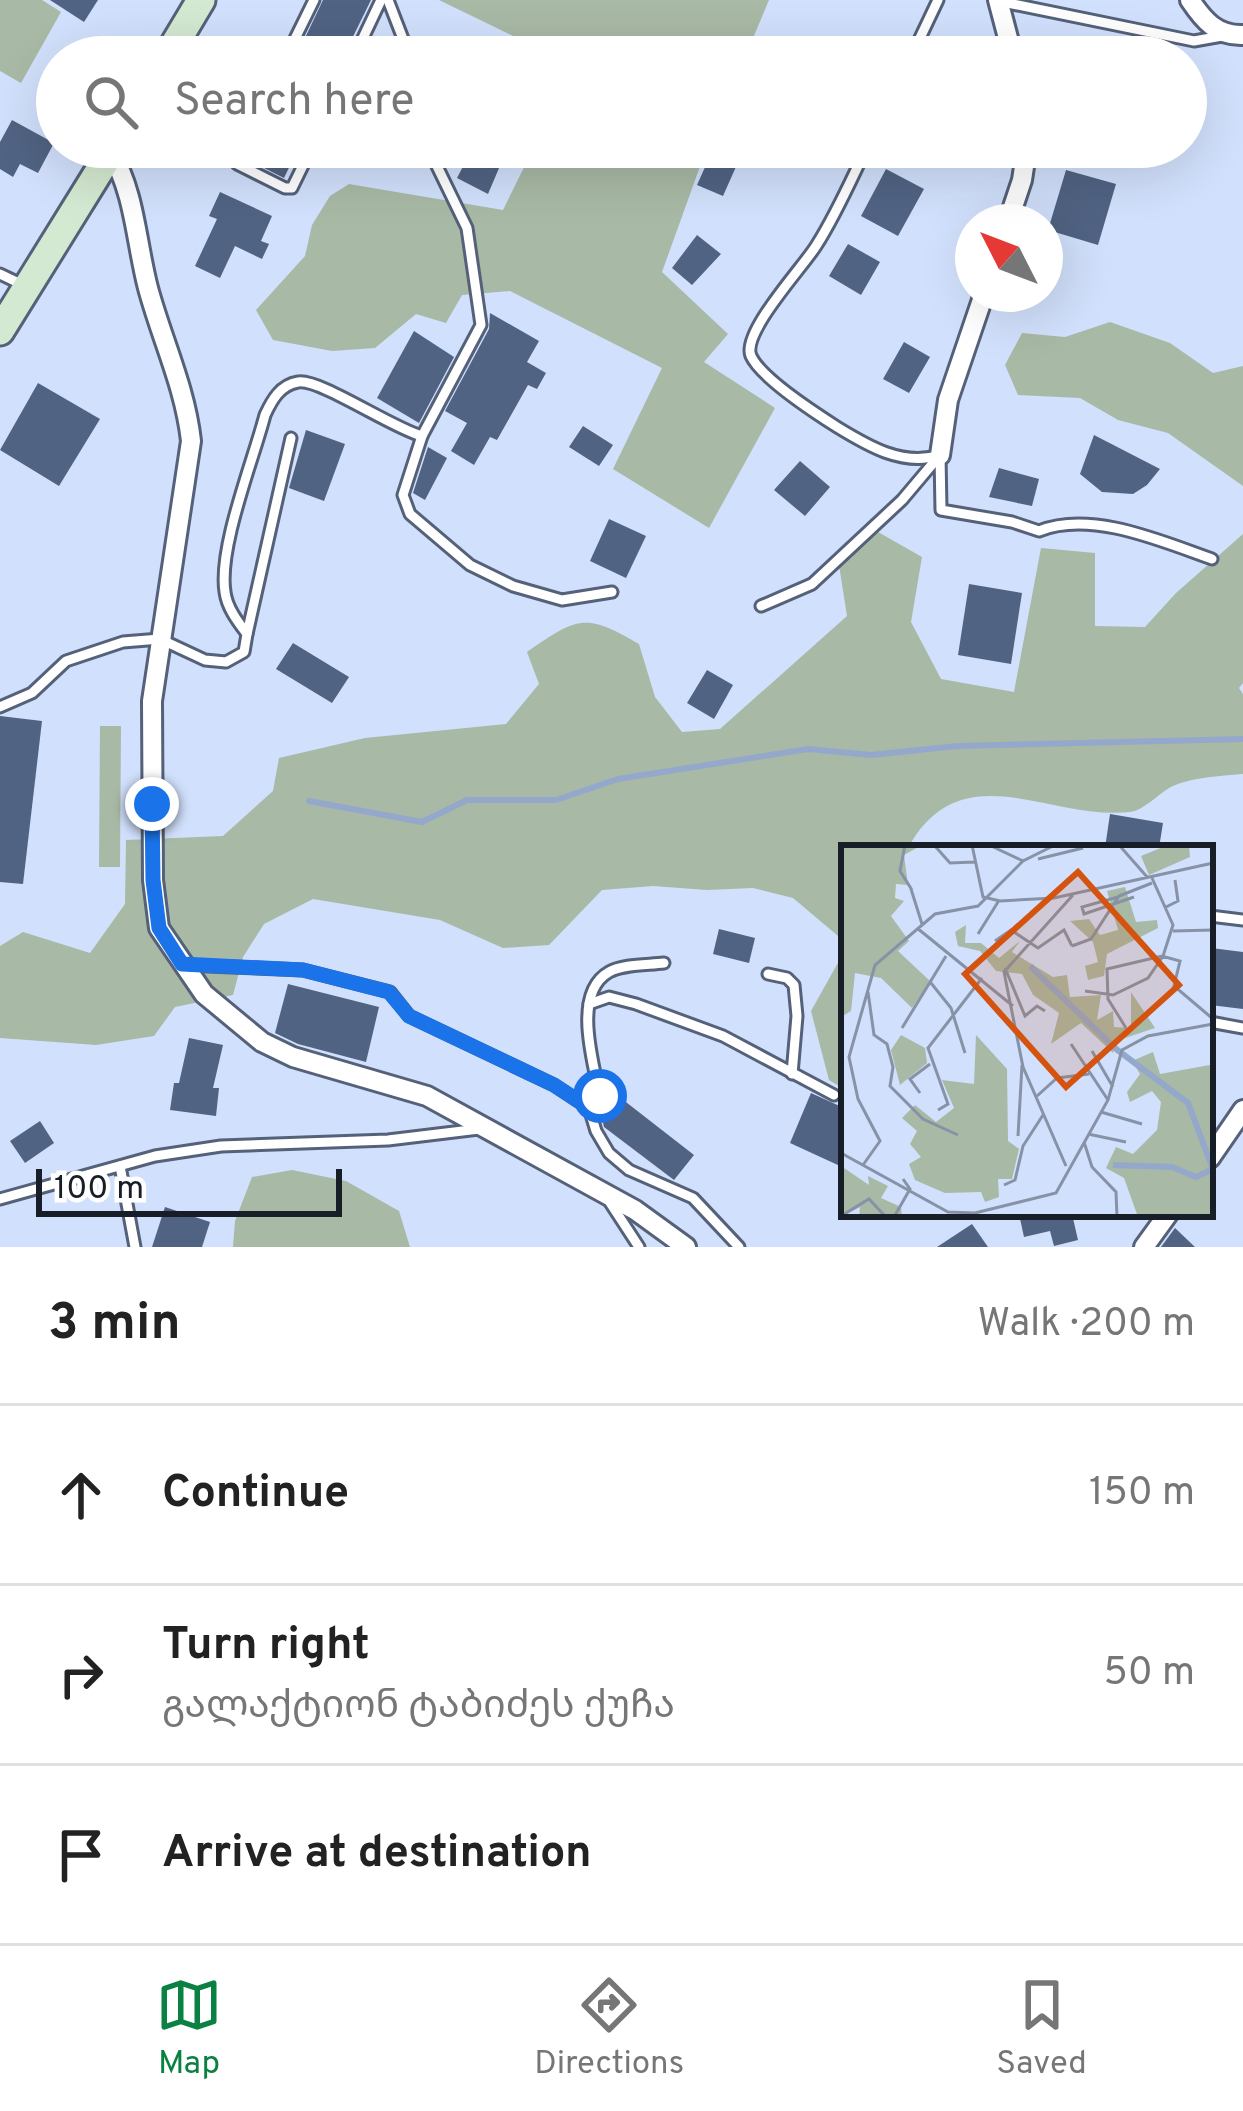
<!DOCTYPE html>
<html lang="en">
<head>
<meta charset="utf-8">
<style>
	:root { --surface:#fff; --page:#f6f6f6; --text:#222; --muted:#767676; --line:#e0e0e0; --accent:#0b8043 }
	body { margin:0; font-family:Overpass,"Noto Sans Georgian",sans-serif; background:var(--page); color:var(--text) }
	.compass { position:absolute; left:955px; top:204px; width:108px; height:108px; border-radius:50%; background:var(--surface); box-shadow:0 12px 48px #0002; rotate:312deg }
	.scale { position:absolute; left:36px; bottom:30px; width:306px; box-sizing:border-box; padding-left:12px; border:6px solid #181e27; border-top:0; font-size:33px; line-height:42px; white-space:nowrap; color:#181e27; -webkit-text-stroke:9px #fff; paint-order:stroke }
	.stop { position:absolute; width:36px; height:36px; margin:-27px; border:9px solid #1a73e8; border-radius:50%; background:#fff }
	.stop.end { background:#1a73e8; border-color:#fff; box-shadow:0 3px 12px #0008 }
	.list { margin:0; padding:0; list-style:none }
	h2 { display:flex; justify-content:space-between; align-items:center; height:156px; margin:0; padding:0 48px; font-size:51px }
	h2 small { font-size:39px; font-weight:400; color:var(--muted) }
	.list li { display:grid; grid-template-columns:78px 1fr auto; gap:36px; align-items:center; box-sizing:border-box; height:180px; padding:0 48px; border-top:3px solid var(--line) }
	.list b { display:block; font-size:45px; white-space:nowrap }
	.list p { margin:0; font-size:39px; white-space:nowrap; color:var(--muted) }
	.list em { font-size:39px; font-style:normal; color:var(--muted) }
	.icon { flex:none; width:66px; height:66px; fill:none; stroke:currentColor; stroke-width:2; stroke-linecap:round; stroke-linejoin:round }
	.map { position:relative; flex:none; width:1243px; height:1247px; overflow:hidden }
	.search { position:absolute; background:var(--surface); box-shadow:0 12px 48px #0002; left:36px; right:36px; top:36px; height:132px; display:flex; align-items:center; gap:30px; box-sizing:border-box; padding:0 42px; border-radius:66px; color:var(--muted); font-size:45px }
	.sheet { height:696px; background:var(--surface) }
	nav { display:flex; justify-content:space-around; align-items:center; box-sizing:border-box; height:168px; border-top:3px solid var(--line); background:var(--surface); font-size:33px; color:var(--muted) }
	nav a { display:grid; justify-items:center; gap:6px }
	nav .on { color:var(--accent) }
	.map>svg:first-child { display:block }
	.green { fill:#a8b9a5 }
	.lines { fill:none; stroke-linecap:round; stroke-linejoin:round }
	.stream { stroke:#94a8cb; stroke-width:6 }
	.building { fill:#516383 }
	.service-casing { stroke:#546179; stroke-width:15 }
	.minor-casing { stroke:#546179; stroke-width:24 }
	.secondary-casing { stroke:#546179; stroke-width:33 }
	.service { stroke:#fff; stroke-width:9 }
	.minor { stroke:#fff; stroke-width:18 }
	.secondary { stroke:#d4e9d1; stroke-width:27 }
	.route { stroke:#1a73e8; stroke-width:15 }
	.inset-river { fill:none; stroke:#94a8cb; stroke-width:6 }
	.inset-road { fill:none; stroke:#8792a7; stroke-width:3 }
	.view { fill:#d3530f; fill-opacity:0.15; stroke:#d3530f; stroke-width:6 }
	.inset-edge { fill:none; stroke:#181e27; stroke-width:6 }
</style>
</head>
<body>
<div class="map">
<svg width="1243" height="1247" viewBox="0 0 1243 1247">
	<rect width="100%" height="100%" fill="#d1e0fc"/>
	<g class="green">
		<polygon points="0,0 42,0 61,12 21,83 0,71"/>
		<polygon points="439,0 769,0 745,57 556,57"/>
		<polygon points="534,147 707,147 662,272 728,334 704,362 775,408 709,528 613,469 662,368 510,291 462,295 446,323 416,314 375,348 332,351 273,340 256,310 305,256 312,225 330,196 349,184 503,210"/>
		<polygon points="1110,322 1170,343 1213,373 1243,366 1243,486 1168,433 1118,420 1080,398 1018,395 1005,365 1022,333 1065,337"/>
		<path d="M878 532 922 557 911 622 941 679 1014 692 1041 548 1095 553V626L1145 627 1176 593 1243 534V683L1239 688 1243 694V774C1220 776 1190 777 1169 788 1157 795 1144 810 1130 812 1050 821 961 751 908 848H844V941L793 898 753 888 707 890 653 886 602 890 549 945 503 948 440 920 313 899 264 924 243 957 233 995 175 1007 154 1036 96 1045 0 1038V946L23 932 90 953 125 904 126 840 223 836 273 791 279 758 365 738 506 724 539 684 527 652C577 617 585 612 639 644L655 697 682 732 720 729 847 616 839 565Z"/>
		<polygon points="100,726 121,726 120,867 99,867"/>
		<polygon points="844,952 844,1089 829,1080 811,1011"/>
		<polygon points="292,1170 346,1181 399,1211 410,1247 233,1247 235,1221 252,1177"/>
	</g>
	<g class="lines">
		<polyline class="stream" points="309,801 422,822 467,800 556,800 618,779 808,749 871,755 957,746 1243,739"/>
	</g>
	<g class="building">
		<polygon points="50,0 98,0 84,22"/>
		<polygon points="323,0 371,0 343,57 296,57"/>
		<polygon points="937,36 985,57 928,57"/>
		<polygon points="12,120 54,143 38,173 20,164 13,177 0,169 0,142"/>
		<polygon points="252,147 299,147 284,178 248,160"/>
		<polygon points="473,147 508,147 488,194 457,178"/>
		<polygon points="714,147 743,151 723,196 697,185"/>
		<polygon points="886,169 924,189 898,236 861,216"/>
		<polygon points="1066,170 1116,184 1098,245 1048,230"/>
		<polygon points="220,192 272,216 261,241 269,244 262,259 235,246 220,278 195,266 217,219 209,216"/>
		<polygon points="697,235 721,254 692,285 672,268"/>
		<polygon points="848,244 880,262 861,295 829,276"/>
		<polygon points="490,313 539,341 527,362 546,373 537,389 528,385 497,440 490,437 474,465 451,451 467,423 445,411 489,329"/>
		<polygon points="414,331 454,357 419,423 377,398"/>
		<polygon points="904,342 930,357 909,393 883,379"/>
		<polygon points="38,383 100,419 59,486 0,450"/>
		<polygon points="583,426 613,445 599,466 569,447"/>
		<polygon points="306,430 345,444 324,501 289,488"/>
		<polygon points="1094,435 1160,469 1147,485 1133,494 1102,492 1080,474"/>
		<polygon points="428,447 447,458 425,500 413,493"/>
		<polygon points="800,461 830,487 805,516 774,490"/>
		<polygon points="999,468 1039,479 1032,506 989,497"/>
		<polygon points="609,519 646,536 626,578 590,561"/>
		<polygon points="969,584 1022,593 1011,664 958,655"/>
		<polygon points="293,643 349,677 332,703 276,669"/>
		<polygon points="707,670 733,685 714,719 687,703"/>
		<polygon points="0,716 42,721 23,884 0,882"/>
		<polygon points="1110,814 1163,823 1159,848 1105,848"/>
		<polygon points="719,929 755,938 749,963 713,954"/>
		<polygon points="1211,948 1243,952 1243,1009 1210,1005"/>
		<polygon points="288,984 379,1007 366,1062 298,1044 275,1033"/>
		<polygon points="189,1038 223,1045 213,1088 219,1088 216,1116 170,1110 174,1083 179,1083"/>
		<polygon points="811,1093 844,1108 844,1156 840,1166 790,1143"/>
		<polygon points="622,1099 694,1155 674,1180 604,1127 603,1123"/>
		<polygon points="40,1121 54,1143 25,1163 10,1141"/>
		<polygon points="165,1207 210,1222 202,1247 152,1247"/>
		<polygon points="1019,1214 1072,1214 1078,1240 1054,1246 1050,1231 1024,1237"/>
		<polygon points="972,1224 988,1247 937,1247"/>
		<polygon points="1175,1228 1195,1247 1161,1247"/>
	</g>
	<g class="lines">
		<defs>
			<g id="service">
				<polyline points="388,0 410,57"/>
				<polyline points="998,1 1194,41 1222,36"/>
				<polyline points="286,57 314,0"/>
				<polyline points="354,57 381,0"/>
				<polyline points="911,57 938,0"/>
				<polyline points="243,147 237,164 285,188 292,188 312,147"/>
				<polyline points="431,147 434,160 467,228 481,325 422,436 403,495 410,514 470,565 513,586 562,600 612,592"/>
				<path d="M867 147C851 180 836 215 816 246 803 267 741 333 751 356 761 378 815 413 837 427 868 446 903 467 940 455"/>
				<polyline points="0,274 23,285"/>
				<path d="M940 455 941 510 1012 522 1039 531C1091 510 1161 541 1212 559"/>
				<polyline points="761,606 812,584 902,500 940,455"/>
				<polyline points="247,634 291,438"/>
				<path d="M0 707 32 693 66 661 123 642 160 639 205 660 226 662 244 652 247 634C238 622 227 608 225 592 218 548 253 461 265 415 272 400 280 385 298 382 319 378 392 428 422 436"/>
				<polyline points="1210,916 1243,920"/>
				<path d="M183 965 303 970 390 992 409 1016 554 1085 589 1108 600 1096C593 1062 572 993 609 972 623 964 648 965 664 963"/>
				<polyline points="768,974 787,978 794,985 797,1016 792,1074"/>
				<polyline points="589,1004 609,997 636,1004 723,1036 834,1095"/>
				<polyline points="1210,1022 1243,1028"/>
				<polyline points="589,1108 596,1131 609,1153 629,1170 693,1198 739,1247"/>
				<polyline points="120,1166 135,1247"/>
				<polyline points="0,1199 155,1156 221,1146 388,1140 479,1129"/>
				<polyline points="609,1201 639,1247"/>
			</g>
			<g id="minor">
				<polyline points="998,0 1013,57"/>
				<path d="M1190 0C1204 21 1217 36 1243 35"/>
				<path d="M111 153C135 193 136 242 148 288 162 340 185 387 191 441L152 701 153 880 159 928 204 994 262 1042 293 1057 427 1096 635 1210 686 1247"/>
				<polyline points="1008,222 1022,180 1027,147"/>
				<polyline points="940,455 948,400 984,294"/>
				<polyline points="1210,1158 1243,1110"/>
				<polyline points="1144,1247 1168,1214"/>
			</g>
			<g id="secondary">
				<polyline points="167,57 201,0"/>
				<polyline points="0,331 114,147"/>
			</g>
		</defs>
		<use href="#service" class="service-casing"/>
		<use href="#minor" class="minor-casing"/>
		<use href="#secondary" class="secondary-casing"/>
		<use href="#service" class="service"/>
		<use href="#minor" class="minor"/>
		<use href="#secondary" class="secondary"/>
	</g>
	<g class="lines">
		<polyline class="route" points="152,804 153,880 159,928 182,964 303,970 389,992 409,1016 554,1085 589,1108 600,1096"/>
	</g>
	<g transform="translate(841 845)">
		<rect width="372" height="372" fill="#d1e0fc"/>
		<path d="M0 0H81L63 10 67 40 55 39 54 53 63 56 50 71 68 96 57 106 89 136 71 163 40 133 14 128 10 166 0 172ZM327 0H348L349 12 308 30 300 11ZM284 42 295 77 316 75 317 83 266 109 263 131 247 135 244 121 257 117 252 97 229 76 248 74 259 90 277 85 266 46ZM125 80 124 98H140L158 113 179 96 171 107 212 132 226 130 229 152 260 150 256 175 272 166 273 182 290 183V147L314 183 275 196 272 208 240 178 210 199 218 168 192 150 181 129 155 126 139 106 117 101 114 87ZM60 190 84 203 86 218 59 240 50 205ZM135 190 166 224 167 296 178 304 171 334H157L158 352 144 357 140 347 104 348 74 335 68 319 80 312 69 299 76 286 61 273 74 260 95 277 113 263 101 235 133 239ZM312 207 319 229 369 220 372 372H297L283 333 265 323 275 302 292 309 316 285 320 257 311 246 289 257 286 247 299 229 291 216ZM0 321 28 340 27 331 47 341 40 353 60 362 61 372H18L19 362 0 372Z" fill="#a8b9a5"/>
		<path class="inset-river" d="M189 121 275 204 347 258 372 324M272 320 331 322 355 332 370 325"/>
		<path class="inset-road" d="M64 0 59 26 71 45M93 0 109 18 134 17M131 0 142 52 159 56 213 53 372 18M148 0 182 16M278 0 307 33M197 14 242 3M70 44 81 79M277 52 241 62 243 69 293 52M323 63 337 56 334 35M76 83 172 161M332 86 372 85M137 89 157 57M154 96 170 85 197 103 223 85 231 101M231 101 250 94 278 51 311 38M164 123 184 171 196 161 204 166M90 138 110 163 124 208M244 146 272 150 307 133 322 111 332 80 311 33M27 147 33 190 46 199 52 222 49 241 82 274 117 290M61 183 105 111M285 183 267 154 266 124 321 111 339 116 333 141 372 174M230 199 267 255M251 206 272 242M79 248 69 234 89 219M196 251 216 233 248 229M97 265 107 259 87 203 141 133M260 267 301 279M247 289 285 297M177 291 181 220M243 297 251 322 275 347 276 372M0 308 107 367 134 368 215 348 267 255 281 205 307 191 372 179M22 320 39 296 17 254 8 212 34 120 94 69 137 61 182 16 214 0M225 321 182 222 163 127 232 50M163 340 174 335 182 301 202 270M0 371 28 354 45 372M53 372 69 344 62 334"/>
		<path class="view" d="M237 27 338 140 225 242 124 129Z"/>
		<rect width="372" height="372" class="inset-edge"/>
	</g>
</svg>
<svg class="compass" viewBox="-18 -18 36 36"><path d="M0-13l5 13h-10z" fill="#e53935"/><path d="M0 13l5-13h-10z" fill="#767676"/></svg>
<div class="scale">100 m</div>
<div class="stop" style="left:600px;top:1096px"></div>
<div class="stop end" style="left:152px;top:804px"></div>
<div class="search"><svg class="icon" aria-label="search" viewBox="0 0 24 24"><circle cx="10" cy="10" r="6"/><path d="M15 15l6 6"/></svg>Search here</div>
</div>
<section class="sheet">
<h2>3 min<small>Walk · 200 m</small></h2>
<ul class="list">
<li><svg class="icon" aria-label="ahead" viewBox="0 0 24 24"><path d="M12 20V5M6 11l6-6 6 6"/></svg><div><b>Continue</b></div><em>150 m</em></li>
<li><svg class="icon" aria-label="right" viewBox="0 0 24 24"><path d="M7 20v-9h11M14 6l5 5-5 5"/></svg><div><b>Turn right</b><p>გალაქტიონ ტაბიძეს ქუჩა</p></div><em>50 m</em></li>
<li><svg class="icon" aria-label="arrive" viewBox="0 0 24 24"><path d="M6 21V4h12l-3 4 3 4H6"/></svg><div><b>Arrive at destination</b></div></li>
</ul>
</section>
<nav>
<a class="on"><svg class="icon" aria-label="map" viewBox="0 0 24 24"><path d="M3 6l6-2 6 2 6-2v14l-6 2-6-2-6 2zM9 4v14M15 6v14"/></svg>Map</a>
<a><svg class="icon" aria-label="directions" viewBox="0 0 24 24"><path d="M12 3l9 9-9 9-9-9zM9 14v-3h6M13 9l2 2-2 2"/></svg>Directions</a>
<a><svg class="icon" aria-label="saved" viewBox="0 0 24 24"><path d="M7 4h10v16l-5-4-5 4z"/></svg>Saved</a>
</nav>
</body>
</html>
